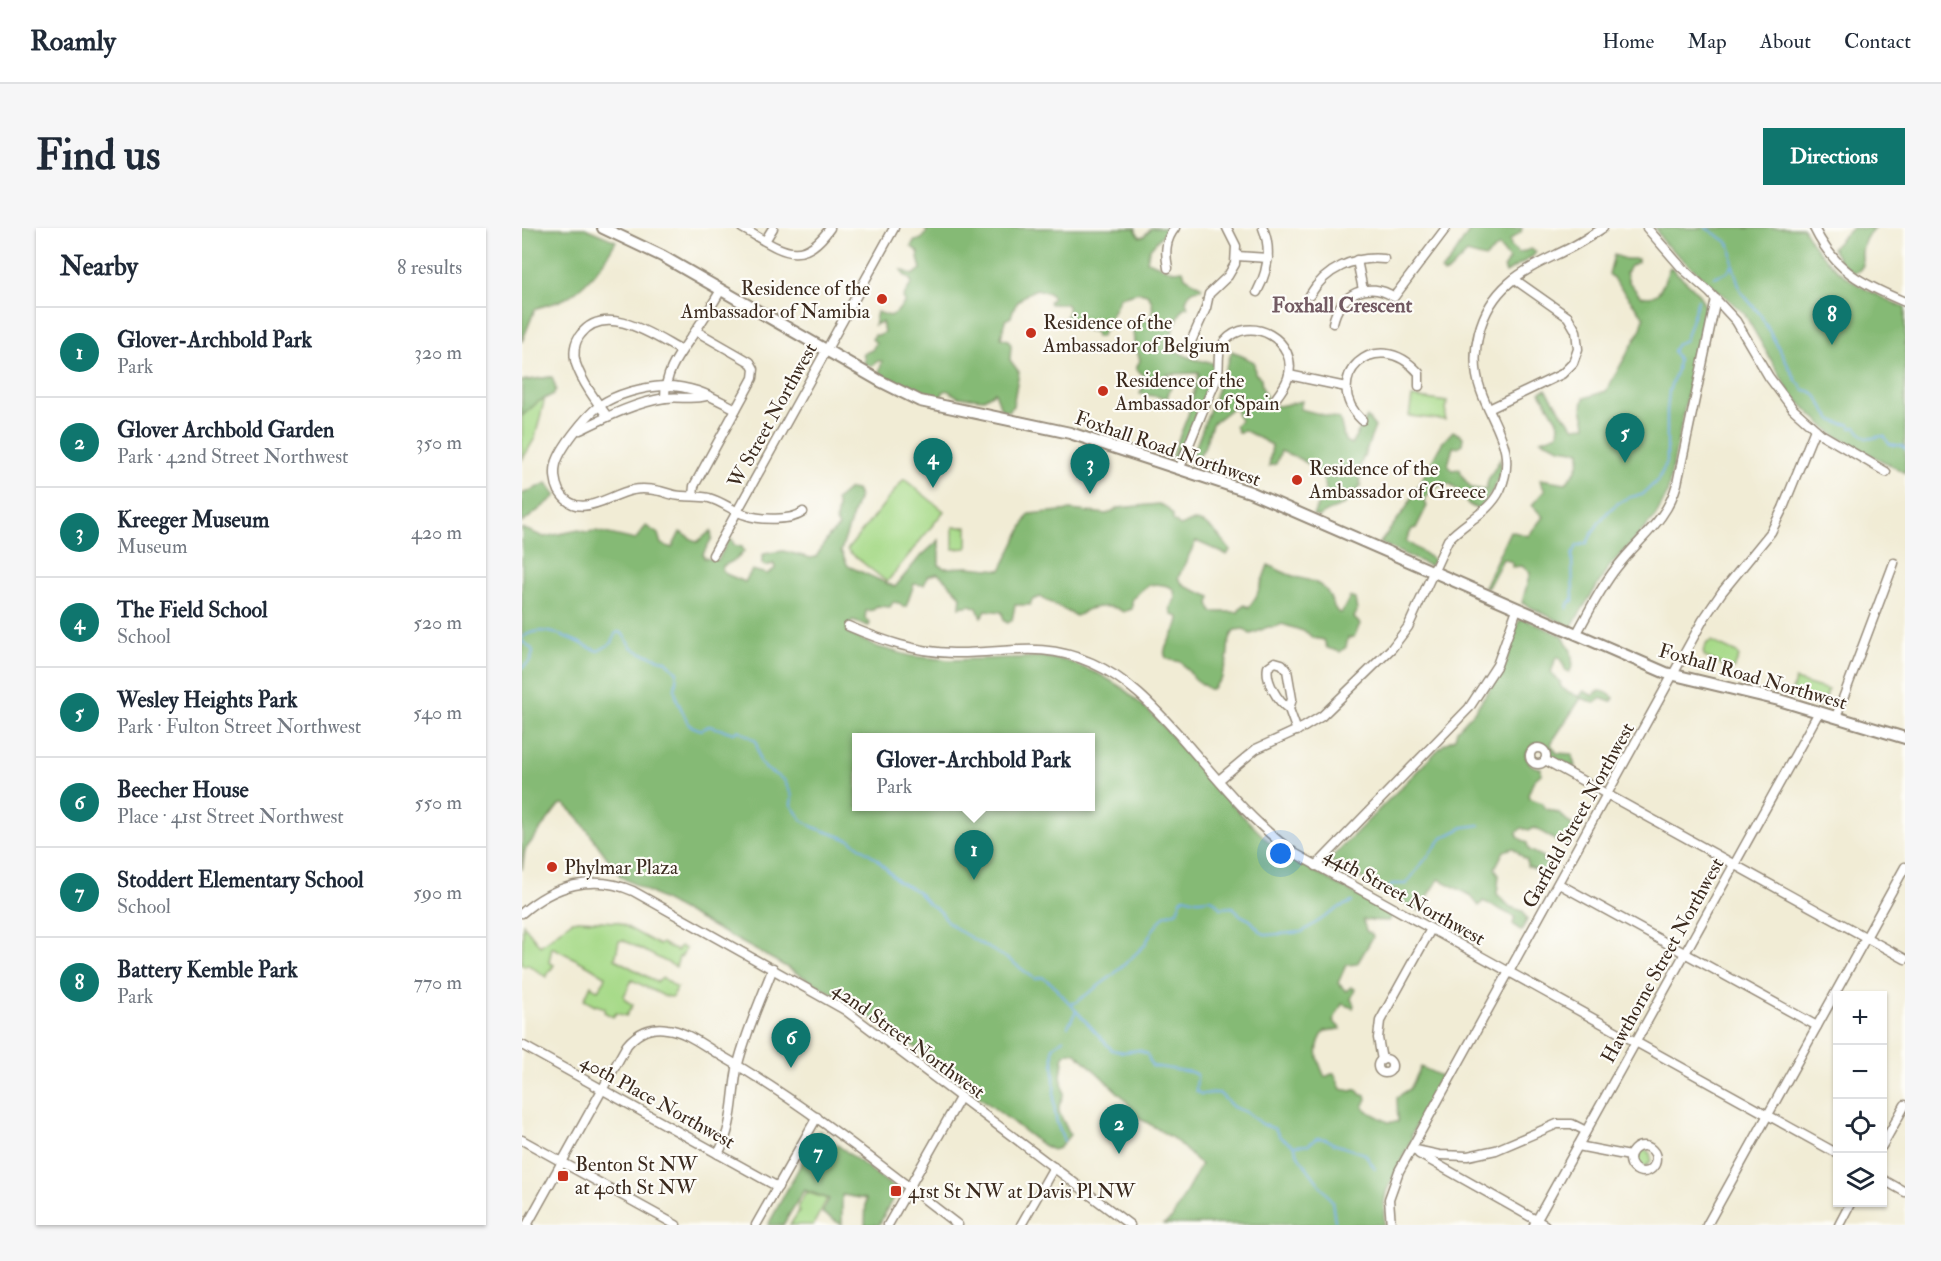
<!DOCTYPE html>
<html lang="en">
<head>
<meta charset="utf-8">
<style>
	:root { --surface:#fff; --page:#f6f6f7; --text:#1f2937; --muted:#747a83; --line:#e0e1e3; --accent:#0f766e }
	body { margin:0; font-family:"IM FELL Double Pica",serif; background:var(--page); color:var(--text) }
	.controls { position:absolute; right:18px; bottom:18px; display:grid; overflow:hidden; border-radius:0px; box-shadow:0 2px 4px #0004 }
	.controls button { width:54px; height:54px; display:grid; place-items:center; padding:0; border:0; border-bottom:2px solid var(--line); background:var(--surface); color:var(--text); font:30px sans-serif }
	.you { position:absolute; left:759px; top:626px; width:21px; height:21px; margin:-15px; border:4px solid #fff; border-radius:50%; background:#1a73e8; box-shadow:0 0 0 9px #1a73e833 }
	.badge { display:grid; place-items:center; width:39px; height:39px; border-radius:50%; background:var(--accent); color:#fff; font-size:20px; font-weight:700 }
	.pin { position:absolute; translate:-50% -50px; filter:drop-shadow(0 2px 3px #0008) }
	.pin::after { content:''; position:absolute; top:32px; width:21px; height:18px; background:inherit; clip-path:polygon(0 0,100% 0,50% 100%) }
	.popup { position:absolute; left:330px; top:505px; width:243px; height:78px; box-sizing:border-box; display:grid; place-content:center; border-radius:0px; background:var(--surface); filter:drop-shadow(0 2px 4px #0005); font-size:20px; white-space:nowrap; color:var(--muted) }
	.popup b { font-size:22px; color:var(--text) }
	.popup::after { content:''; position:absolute; left:50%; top:100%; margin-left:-12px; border:12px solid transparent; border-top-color:var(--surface) }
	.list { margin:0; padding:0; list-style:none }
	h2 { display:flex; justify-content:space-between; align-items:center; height:78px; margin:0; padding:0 24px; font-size:26px }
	h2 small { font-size:20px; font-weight:400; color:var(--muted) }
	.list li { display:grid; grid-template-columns:39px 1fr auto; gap:18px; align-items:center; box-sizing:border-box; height:90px; padding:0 24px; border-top:2px solid var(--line) }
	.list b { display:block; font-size:22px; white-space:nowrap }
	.list p { margin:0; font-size:20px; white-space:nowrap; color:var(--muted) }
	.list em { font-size:20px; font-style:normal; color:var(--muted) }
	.icon { flex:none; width:33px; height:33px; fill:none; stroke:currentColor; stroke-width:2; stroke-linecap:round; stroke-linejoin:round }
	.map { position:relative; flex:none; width:1383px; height:997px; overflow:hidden; border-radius:0px }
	header { display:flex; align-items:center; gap:36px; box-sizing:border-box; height:84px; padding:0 30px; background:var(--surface); border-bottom:2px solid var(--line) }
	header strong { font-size:28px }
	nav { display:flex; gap:33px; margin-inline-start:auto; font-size:21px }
	.intro { display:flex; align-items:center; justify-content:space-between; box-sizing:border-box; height:144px; padding:0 36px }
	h1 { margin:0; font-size:42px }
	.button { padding:15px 27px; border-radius:0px; background:var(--accent); color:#fff; font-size:21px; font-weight:700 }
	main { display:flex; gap:36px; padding:0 36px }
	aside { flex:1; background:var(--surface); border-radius:0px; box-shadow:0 2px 4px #0004 }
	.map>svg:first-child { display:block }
	.green { fill:#a7da89; stroke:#718254; stroke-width:1.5 }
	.forest { fill:#85ba75; stroke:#60724a; stroke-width:1.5; fill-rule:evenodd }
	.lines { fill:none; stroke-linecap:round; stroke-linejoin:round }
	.stream { stroke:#73ade3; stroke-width:2 }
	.minor-casing { stroke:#968b7a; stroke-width:11 }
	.major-casing { stroke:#968b7a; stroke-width:14 }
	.minor { stroke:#fff; stroke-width:8 }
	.major { stroke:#fff; stroke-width:10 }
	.poi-dot { fill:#c8321e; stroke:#fdfcf7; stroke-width:2 }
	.labels { text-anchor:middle; stroke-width:4.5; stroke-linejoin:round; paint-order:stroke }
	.poi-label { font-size:20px; fill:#3b2a1e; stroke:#fdfcf7; text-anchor:start }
	.street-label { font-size:20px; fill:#3b2a1e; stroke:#fdfcf7 }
	.neighbourhood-label { font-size:21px; font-weight:bold; fill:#725a62; stroke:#fdfcf7 }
</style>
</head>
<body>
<header>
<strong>Roamly</strong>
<nav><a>Home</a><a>Map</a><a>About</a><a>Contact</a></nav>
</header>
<div class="intro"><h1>Find us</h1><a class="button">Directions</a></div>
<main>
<aside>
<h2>Nearby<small>8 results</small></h2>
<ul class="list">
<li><span class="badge">1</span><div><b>Glover-Archbold Park</b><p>Park</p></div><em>320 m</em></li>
<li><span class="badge">2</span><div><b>Glover Archbold Garden</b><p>Park · 42nd Street Northwest</p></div><em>350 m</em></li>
<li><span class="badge">3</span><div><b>Kreeger Museum</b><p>Museum</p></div><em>420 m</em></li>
<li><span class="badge">4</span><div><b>The Field School</b><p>School</p></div><em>520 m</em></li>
<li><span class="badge">5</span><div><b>Wesley Heights Park</b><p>Park · Fulton Street Northwest</p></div><em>540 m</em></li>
<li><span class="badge">6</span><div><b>Beecher House</b><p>Place · 41st Street Northwest</p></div><em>550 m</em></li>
<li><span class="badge">7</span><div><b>Stoddert Elementary School</b><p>School</p></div><em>590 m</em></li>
<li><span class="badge">8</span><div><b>Battery Kemble Park</b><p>Park</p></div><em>770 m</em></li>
</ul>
</aside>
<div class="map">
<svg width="1383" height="997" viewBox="0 0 1383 997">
	<rect width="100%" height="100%" fill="#fdfcf7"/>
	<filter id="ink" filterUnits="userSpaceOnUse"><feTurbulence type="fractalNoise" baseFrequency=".0167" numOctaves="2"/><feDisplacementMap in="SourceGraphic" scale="12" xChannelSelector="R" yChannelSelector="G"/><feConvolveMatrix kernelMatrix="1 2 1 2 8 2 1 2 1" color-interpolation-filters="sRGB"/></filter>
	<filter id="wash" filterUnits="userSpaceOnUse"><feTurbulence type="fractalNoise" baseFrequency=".008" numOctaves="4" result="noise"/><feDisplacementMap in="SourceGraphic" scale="24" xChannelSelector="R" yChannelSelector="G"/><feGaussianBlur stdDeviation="1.35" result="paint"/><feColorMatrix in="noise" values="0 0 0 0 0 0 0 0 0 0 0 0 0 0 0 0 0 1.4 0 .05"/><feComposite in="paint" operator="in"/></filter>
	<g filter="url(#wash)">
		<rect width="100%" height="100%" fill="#f1ecd5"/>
		<g class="green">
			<polygon points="28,149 13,210 0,232 0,153"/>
			<polygon points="890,169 925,174 923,192 887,188"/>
			<polygon points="382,251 422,283 365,354 325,322"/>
			<polygon points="431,299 445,299 445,320 431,321"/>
			<polygon points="1189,413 1215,425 1217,429 1212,440 1209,441 1183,429 1181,424 1185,415"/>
			<polygon points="1273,452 1306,462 1301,479 1268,470"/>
			<polygon points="56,692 96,694 137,717 140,715 155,723 158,718 164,721 159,729 157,729 154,739 101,712 97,713 93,731 135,754 141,750 155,760 150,769 142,768 110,752 102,768 103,772 111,777 104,788 94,785 91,789 82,784 83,780 74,777 73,778 62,772 69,757 71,760 76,762 83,752 83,748 67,738 30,719 27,734 32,737 24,749 5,736 3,738 0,736 1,696 18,718 50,693"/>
			<circle cx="1120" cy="930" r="9"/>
			<polygon points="284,964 305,971 291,997 268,997 277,983 276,978"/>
		</g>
		<g class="forest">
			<path d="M0 0H63L94 13C82 35 66 57 44 70 35 75 23 77 13 81L0 114Z"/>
			<path d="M403 0H614V3L618 9 622 8 629 0H646L627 22 625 33 651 43 661 42 663 49 680 59 679 61C671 61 665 66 664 74L666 79 661 80 652 99 645 119 671 131 691 135 690 149 657 230 653 231 649 230 666 187 677 145 645 146 649 158 645 170 618 166 625 150 614 141 618 132 612 114 611 102 619 93C633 92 633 75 625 66L617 64 598 69 579 109H574L573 104 543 97C541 90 548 85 546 78L544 76H528L527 74 531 70 527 65 515 61C501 66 492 75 489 89L483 92 479 110 486 112 489 117 488 132 497 144 491 178 487 183 479 181 473 164 462 171 436 169 425 162 421 164 419 170 405 169 357 145 360 133H356L349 138 342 136 343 131 341 126 350 122 354 115 350 111 353 107H358L362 104 360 94 352 97 355 84 368 88 374 85 383 74 381 69 390 55 387 50 382 47 380 42 391 47 399 41 396 30 397 25 389 18 392 13C400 12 402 10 405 3Z"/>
			<polygon points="953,0 1000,0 999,4 988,12 989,18 997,25 1009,21 1014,24 1011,28 984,45 982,39 987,31 977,18 963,30 945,25 927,43 922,46 919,42 926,36 948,2"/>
			<path d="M1133 0H1281C1304 43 1340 61 1383 80V245L1312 207 1291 188 1268 165 1222 85 1142 15Z"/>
			<path d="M1330 0H1352C1341 11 1338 22 1341 37L1337 43 1331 44 1317 32 1310 20Z"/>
			<path d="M1092 27 1104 31H1116V34L1108 38 1104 45 1107 54 1118 68C1141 73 1140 55 1148 39 1159 50 1181 64 1183 80L1145 266 1133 289 1087 339 1049 399 1000 375 1008 345 1000 338 990 339V334L981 331 966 359H962L988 303 1006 308 1021 289 1010 277 1023 262 1019 256 1018 251 1044 255C1053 245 1059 236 1058 223L1038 220 1019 212 1036 206 1037 196 1018 164 1024 161 1040 185 1052 199 1064 198C1064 187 1057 184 1062 170L1084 163 1119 101 1122 89 1087 46Z"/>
			<path d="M710 123 732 134 733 145 739 150C739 159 743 170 750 177L757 178 780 173 778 181 818 191 823 213 829 216 845 189 853 199 836 243 839 257C834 265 828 273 819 278 811 282 803 283 797 289L791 287 804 260C798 237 780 232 759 223L754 236 747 238 750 217 722 202 718 205 716 204 713 198 719 192 715 187 713 178 690 196 682 221 669 238 671 226Z"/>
			<polygon points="30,149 34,161 32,166 16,174 0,188 0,153"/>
			<path d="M931 203 941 209 940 216 936 219H931L926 237 930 242 938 241 940 248 949 260 964 262 966 252 978 231C982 249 968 268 956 281 936 274 942 263 928 256 915 256 907 262 902 274L905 278 894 300 890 301 884 313 912 332 908 338 858 315 884 280 920 215Z"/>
			<polygon points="686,232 702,238 705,244 703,250 678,242 679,238"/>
			<polygon points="25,255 34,268 0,295 0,266"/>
			<path d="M327 261 334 262 337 268 319 323 326 338 373 359 396 331 417 312V337L422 340 446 339 479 342 507 286 549 282 585 286 596 280 637 276 644 279 651 287V292L658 298C663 297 667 293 671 293 688 293 699 311 708 322L705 327 674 313 656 350 662 358 689 369 687 375 690 384H716L721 377 727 379 734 369 746 337C753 340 760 344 768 347 781 352 792 351 803 361 810 368 809 379 817 385L820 384 828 369 833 371 835 383 832 390 838 396 832 409 826 410 824 419 818 424 805 420 802 412 791 410 784 404 760 396C755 400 752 398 746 399 740 401 735 405 728 406L722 401 713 402C703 414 708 425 704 436 702 442 700 443 700 450L690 461H687L672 450 659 434C656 433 652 433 649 432 630 427 659 402 657 389L650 387 648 380 653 371 652 362C646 356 630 354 622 360 617 363 615 368 610 371V381L601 384C593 377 578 378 567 381 561 382 561 387 554 388L518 369 510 372 508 377H493L490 392 486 395 482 393 480 384 464 382 459 389 455 380 448 377 438 379 439 368C434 364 419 346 416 346 414 345 408 348 406 348L402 357 392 356 384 379H381L377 375 371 374 368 379 355 378 351 382 344 383 343 391 348 395 347 398 330 393 324 403 329 407 356 419 389 428 428 432 520 429 545 433 579 447 601 460 633 489 718 585 748 615 779 636 871 687 866 693 841 692 844 703 850 706 851 709 835 736 824 737 816 755 824 763 829 759 833 761 829 771 832 777 831 780 820 776 811 793 819 801 803 803C791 818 795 833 803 849L812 845 819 861 830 863 834 861 839 867H844L845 871 841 879 843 882 866 894H876L875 869 888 861 899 839 921 849 889 907 890 910 864 964 862 975V997L642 996 650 990 679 937 652 911 616 889 602 870 554 825 547 824 542 827 539 848 542 866 537 878V884L548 907 537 920 531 922 519 916 391 818 329 776 252 732 99 649 55 588 42 576 37 577 3 622 0 642V300L22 309 57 302 64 304 74 303 113 312 124 298 136 306 139 316 150 320 158 304 175 314 189 303 190 310 181 326 182 330 196 332 206 313 210 311 212 317 220 319 222 323 215 331 201 338 200 342 204 346 223 354 230 342 245 346 253 341 252 336 243 338 240 336V329L242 326 261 323 289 330 294 329 307 308 317 299 314 293 316 279 314 272ZM335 510H569V578H335Z"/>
			<path d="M1002 391 1041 408 1049 423 1051 438 1047 444 1044 443 1038 430 1036 429 1033 432 1029 445 1039 454 1038 457 1041 461 1057 469 1062 463 1071 468C1076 459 1085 464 1092 470L1089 474 1078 470 1073 475 1059 470 1030 514 1029 516 1035 525 1050 526 1053 539 1044 538 1030 531 1028 520 1022 516H1012L1003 526C1006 535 1009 539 1019 540V546L1012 552 1006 567 1008 571 1021 575 1022 580 1037 585 1053 600V605L1045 619C1033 614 1025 606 1013 600L1007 602 1000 600 995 604 996 609 1005 615 1007 622 1022 629 1020 633 1028 637 1023 645 1005 638V632C999 629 997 624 991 620L982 623 973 640 977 647 975 666 988 679 1001 683 1005 692 999 703 991 696 993 689 961 673 957 678 948 667 917 651 897 683 807 632 921 517 933 510 935 502 952 484 983 438 996 395 998 392Z"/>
			<polygon points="297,903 375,962 357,997 343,997 344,971 320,967 320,997 300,985 307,971 282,962 261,997 246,997"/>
		</g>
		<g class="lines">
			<g class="stream">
				<path d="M1184 0 1204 13 1209 20 1211 38 1219 64 1238 86 1274 152 1282 162C1304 163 1297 197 1326 196L1330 200 1334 199C1347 217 1346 209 1362 208L1367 216 1381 218 1383 221"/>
				<polyline points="1192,49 1205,44 1210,38"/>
				<path d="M1045 381 1047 374 1051 373 1050 327 1055 318 1065 315C1076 293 1093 268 1120 267L1136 252 1145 234V183L1147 163 1155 142 1156 131 1151 123 1155 116 1163 112 1176 72"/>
				<path d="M0 410C21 392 55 415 76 423L90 415 93 406 96 404 100 405 109 419 117 424 144 433 155 444 153 462 155 472 167 497 179 502 187 498 212 505 217 502 234 513 238 534 244 541 262 552 270 568 269 577 280 592 291 599 328 612 355 631 377 654 395 663 406 675 419 684 425 693 439 704 489 733 513 751 520 749 529 755 590 822 602 824 617 822 625 826 630 838 669 844 675 847 674 863 679 866 697 865 711 879 726 885 740 896 753 901 758 909 772 918 777 929 810 973 813 993"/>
				<polyline points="0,413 10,421 11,425 8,433 0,440"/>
				<polyline points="865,661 871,656 884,656 920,610 942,599 958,597"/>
				<path d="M549 775H553L590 748 623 717 630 703 642 688 655 683 659 672 663 669C668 670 673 673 678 672 690 671 689 668 698 680L711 679 718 687 728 692 739 704 745 707 780 704 818 679 830 674"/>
				<polyline points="546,798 554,783"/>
				<path d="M542 811 531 819C530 828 532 838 532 847 533 878 529 884 542 913"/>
				<polyline points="772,918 786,917 795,910 804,911 812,916 843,926 853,941"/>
			</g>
		</g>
	</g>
	<g filter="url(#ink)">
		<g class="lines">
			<defs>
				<g id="minor">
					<path d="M220 0C257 20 278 43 308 0"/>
					<polyline points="1125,0 1160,40 1188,65 1214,93 1247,149 1271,181 1299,206 1364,244"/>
					<path d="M1292 0C1313 43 1340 56 1383 74"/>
					<polyline points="243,13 251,0"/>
					<polyline points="715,28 746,30"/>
					<polyline points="835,32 841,62"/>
					<path d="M646 40C643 25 643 12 653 0"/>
					<path d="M735 64C746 43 750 22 741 0"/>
					<path d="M788 67C803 41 832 28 862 31"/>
					<path d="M811 95C817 66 847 52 872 69L924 0"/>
					<polyline points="667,118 684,80 687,66 706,48 713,36 714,18 705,0"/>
					<polyline points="767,147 824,159"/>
					<path d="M143 170C143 141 159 125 174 102 183 89 191 75 199 62"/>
					<path d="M214 181C190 169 170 157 142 158 121 159 94 166 77 178 64 188 38 220 34 236 32 244 33 255 37 263 56 295 87 266 111 262 119 260 129 261 138 263 145 265 153 268 160 268 169 269 178 268 187 270 201 274 211 283 224 287 238 292 270 293 281 284"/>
					<polyline points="967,181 1040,146 1051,135 1056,121 1054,103 1046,89 992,51"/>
					<path d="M85 188C74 173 60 154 54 136 51 126 52 114 59 106 84 74 132 108 158 122"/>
					<path d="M840 192C797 152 853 95 897 145V158"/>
					<path d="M58 202C85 189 112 175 143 170 157 168 171 172 185 168"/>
					<path d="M658 240C666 218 675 197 684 175 688 166 694 155 696 145 698 134 694 125 702 114 728 84 778 113 766 150 763 159 757 166 751 174"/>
					<polyline points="171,268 172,258 231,150 232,141 228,134 174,103"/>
					<polyline points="191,327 372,0"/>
					<path d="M326 398C361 413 394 424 431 425 484 426 518 412 570 435 606 451 631 478 657 507 693 548 729 595 774 626L1316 926"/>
					<path d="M1054 407C1067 383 1079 359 1095 339 1118 309 1144 294 1155 256L1194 71"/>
					<path d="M767 481C756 474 743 453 746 439L753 434 760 436 765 442 770 471 767 481 775 503"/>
					<polyline points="1314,489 1372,335"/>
					<circle cx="1016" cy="528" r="8"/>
					<polyline points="1023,532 1383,731"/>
					<path d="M697 552 734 521 782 499 800 488 870 420 886 399 926 312C942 294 967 285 978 262 996 222 971 198 959 163 946 126 957 81 987 55 1004 40 1026 31 1046 21 1058 15 1070 7 1081 0"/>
					<polyline points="794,638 947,480 975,437 995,381"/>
					<polyline points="1037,656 1295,798"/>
					<path d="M0 685C31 658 71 645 111 663L323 782 608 997"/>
					<polyline points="0,817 256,959"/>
					<circle cx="863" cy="838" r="7"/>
					<polyline points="860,832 856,810 858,793 909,701"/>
					<polyline points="0,912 154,997"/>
					<circle cx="1121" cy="931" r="13"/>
					<polyline points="1056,918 1108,928"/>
					<polyline points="1360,918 1383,877"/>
					<polyline points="889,921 917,927 946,928 974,922 1035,896 1050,896 1064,903"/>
					<path d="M196 926C213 895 209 869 216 836 224 804 239 771 251 740"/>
					<polyline points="897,926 1023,997"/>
					<polyline points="1360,951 1383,964"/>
					<path d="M5 997 105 817C115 805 129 798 145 801 164 803 182 818 198 827 283 876 359 938 436 997"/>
					<polyline points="234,997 295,889"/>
					<polyline points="366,997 438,870"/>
					<polyline points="499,997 532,939"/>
					<polyline points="869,997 867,971 877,943 1181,392 1200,364 1249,304 1261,280 1293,201"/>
					<polyline points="1012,997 1297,484"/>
					<polyline points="1185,997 1383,639"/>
					<polyline points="1317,997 1329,974"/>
				</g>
				<polyline id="major" points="81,0 140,28 358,153 398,173 548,205 728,264 1144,445 1257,472 1383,510"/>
			</defs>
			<use href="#minor" class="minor-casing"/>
			<use href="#major" class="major-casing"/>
			<use href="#minor" class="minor"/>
			<use href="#major" class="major"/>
		</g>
	</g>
	<g class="poi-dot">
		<circle cx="360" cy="71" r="6"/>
		<circle cx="509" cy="105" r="6"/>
		<circle cx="581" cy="163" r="6"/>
		<circle cx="775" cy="252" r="6"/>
		<circle cx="30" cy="639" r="6"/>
		<rect x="35" y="942" width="12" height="12" rx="3"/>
		<rect x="368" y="957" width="12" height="12" rx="3"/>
	</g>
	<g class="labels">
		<g class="poi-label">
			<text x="348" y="67" text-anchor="end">Residence of the<tspan x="348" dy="23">Ambassador of Namibia</tspan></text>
			<text x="521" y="101">Residence of the<tspan x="521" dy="23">Ambassador of Belgium</tspan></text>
			<text x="593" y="159">Residence of the<tspan x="593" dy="23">Ambassador of Spain</tspan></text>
			<text x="787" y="247">Residence of the<tspan x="787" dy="23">Ambassador of Greece</tspan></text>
			<text x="42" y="646">Phylmar Plaza</text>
			<text x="53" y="943">Benton St NW<tspan x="53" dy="23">at 40th St NW</tspan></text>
			<text x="386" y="970">41st St NW at Davis Pl NW</text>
		</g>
		<g class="street-label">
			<text transform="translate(250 187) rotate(-61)" y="7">W Street Northwest</text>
			<text transform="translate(646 220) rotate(19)" y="7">Foxhall Road Northwest</text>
			<text transform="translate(1231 448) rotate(16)" y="7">Foxhall Road Northwest</text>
			<text transform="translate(1056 587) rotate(-61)" y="7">Garfield Street Northwest</text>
			<text transform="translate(883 668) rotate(29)" y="7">44th Street Northwest</text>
			<text transform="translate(1140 732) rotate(-61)" y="7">Hawthorne Street Northwest</text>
			<text transform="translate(387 812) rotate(36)" y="7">42nd Street Northwest</text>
			<text transform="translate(136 873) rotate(29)" y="7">40th Place Northwest</text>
		</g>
		<g class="neighbourhood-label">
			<text x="820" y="84">Foxhall Crescent</text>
		</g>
	</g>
</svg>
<div class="controls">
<button>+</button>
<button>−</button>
<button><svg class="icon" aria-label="locate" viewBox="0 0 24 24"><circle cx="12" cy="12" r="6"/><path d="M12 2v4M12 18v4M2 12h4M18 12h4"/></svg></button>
<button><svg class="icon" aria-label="layers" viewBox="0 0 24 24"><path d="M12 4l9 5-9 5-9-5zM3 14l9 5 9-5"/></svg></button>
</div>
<div class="you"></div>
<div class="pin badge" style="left:452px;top:652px">1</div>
<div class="popup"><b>Glover-Archbold Park</b>Park</div>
<div class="pin badge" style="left:597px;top:926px">2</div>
<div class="pin badge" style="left:568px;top:266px">3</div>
<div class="pin badge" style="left:411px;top:260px">4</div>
<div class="pin badge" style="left:1103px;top:235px">5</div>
<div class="pin badge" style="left:269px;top:840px">6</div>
<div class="pin badge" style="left:296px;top:955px">7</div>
<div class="pin badge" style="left:1310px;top:117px">8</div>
</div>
</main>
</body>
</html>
